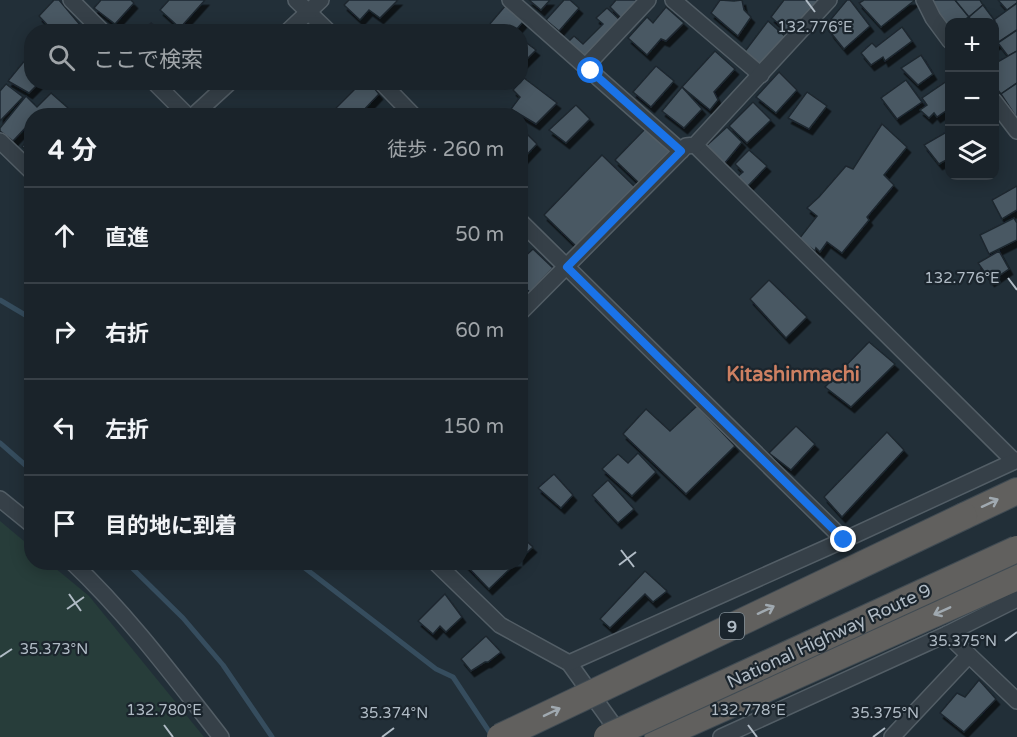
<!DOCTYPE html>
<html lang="ja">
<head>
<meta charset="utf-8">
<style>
	:root { --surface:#1a232a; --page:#272f36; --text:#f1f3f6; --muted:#9fa4a8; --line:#384047 }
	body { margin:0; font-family:"Varela Round","Noto Sans JP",sans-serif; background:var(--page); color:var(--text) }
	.controls { position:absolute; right:18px; top:18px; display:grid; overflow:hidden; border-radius:12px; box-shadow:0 3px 15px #0003 }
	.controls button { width:54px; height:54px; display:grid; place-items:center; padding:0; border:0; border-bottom:2px solid var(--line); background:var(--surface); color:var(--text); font:30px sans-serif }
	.stop { position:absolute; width:18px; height:18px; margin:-14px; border:4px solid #1a73e8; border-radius:50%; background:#fff }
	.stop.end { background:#1a73e8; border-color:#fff; box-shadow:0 2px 6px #0008 }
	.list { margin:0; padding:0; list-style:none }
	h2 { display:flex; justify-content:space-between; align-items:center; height:78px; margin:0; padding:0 24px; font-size:26px }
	h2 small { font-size:20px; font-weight:400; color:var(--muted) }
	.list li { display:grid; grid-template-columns:39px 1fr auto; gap:18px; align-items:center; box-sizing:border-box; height:96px; padding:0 24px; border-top:2px solid var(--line) }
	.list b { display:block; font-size:22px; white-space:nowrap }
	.list em { font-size:20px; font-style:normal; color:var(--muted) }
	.icon { flex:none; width:33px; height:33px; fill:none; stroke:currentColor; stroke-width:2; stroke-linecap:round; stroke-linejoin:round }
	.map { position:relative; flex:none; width:1017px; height:737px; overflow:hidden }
	.search { position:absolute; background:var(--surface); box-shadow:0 3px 15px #0003; left:24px; top:24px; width:504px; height:66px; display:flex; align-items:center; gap:15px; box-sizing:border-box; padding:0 21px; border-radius:24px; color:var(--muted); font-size:22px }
	.panel { position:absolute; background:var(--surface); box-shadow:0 3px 15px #0003; left:24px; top:108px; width:504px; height:462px; border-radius:24px }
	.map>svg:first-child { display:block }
	.green { fill:#273d3a }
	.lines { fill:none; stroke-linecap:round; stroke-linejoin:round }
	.stream { stroke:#364d5e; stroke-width:5 }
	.building { fill:#4a5964; stroke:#1d272f; stroke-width:1.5; filter:url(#shadow) }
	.minor-casing { stroke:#535e66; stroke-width:18 }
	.trunk-casing { stroke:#404b53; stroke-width:28 }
	.minor { stroke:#364048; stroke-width:15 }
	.trunk { stroke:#61605e; stroke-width:26 }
	.trunk-bridge-casing { stroke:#404b53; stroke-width:28; stroke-linecap:butt }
	.trunk-bridge { stroke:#61605e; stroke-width:26 }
	.oneway { stroke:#a0a9b0 }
	.route { stroke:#1a73e8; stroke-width:8 }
	.ticks { fill:none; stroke:#b0bbc5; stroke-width:2 }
	.labels { text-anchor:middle; stroke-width:4.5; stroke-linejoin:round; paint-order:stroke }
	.shield { fill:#1b252d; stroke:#838e97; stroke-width:1.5 }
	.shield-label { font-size:16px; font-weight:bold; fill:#b0bbc5 }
	.street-label { font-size:18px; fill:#b0bbc5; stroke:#1b252d }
	.neighbourhood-label { font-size:20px; font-weight:bold; fill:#ce8062; stroke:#1b252d }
	.ticks-label { font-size:15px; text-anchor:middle; fill:#b0bbc5; stroke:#1b252d; stroke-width:4.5; stroke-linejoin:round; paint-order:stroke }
</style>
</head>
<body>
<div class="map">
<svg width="1017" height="737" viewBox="0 0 1017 737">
	<defs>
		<filter id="shadow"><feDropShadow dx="3.5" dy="5.5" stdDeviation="0" flood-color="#0009"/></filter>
	</defs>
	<rect width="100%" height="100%" fill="#222f38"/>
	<polygon class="green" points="0,521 31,547 32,562 49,563 89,596 204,737 0,737"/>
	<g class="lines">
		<g class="stream">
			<polyline points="0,300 32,319"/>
			<polyline points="0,443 32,471"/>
			<polyline points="126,562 183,618 223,665 272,737"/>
			<polyline points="297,562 436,669 453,677 492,736"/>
		</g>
	</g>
	<g class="building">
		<polygon points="54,0 59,0 86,32 54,32 39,16"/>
		<polygon points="101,0 131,0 134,3 115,24 94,8"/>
		<polygon points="169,0 205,0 180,28 160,10"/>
		<polygon points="349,0 398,0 380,18 369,10 360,20 344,5"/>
		<polygon points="529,0 550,0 541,10"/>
		<polygon points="564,0 570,0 579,8 559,31 546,20"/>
		<polygon points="616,0 643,0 623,20 610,7"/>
		<polygon points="720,0 734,1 742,0 744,10 751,17 738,36 711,13"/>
		<polygon points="784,0 817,0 820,2 791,35 771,17"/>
		<polygon points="847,0 850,0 870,26 844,49 831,33 827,24"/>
		<polygon points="864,0 915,0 881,27 859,3"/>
		<polygon points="931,0 955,0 969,17 961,22 950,22 950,27 939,15"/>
		<polygon points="955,0 980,0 983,5 969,17"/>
		<polygon points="998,0 1017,0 1017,3 1007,10"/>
		<polygon points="1017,3 1017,30 994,45 994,22 991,22"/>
		<polygon points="506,5 523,22 514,32 483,32"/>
		<polygon points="983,5 995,21 993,22 972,22 969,17"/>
		<polygon points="666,7 684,23 666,41 661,39 647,55 628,38 647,17 653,23"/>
		<polygon points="607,8 622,22 587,58 566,44 574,36 583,44 603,24 596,18"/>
		<polygon points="768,21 787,38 760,68 743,54"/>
		<polygon points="151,23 162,32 141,32"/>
		<polygon points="902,27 912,41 885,61 883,57 871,65 861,53 872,43 876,47"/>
		<polygon points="1017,30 1017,51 1008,56 998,43"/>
		<polygon points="524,41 536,50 520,66 520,44"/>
		<polygon points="715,51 735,69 714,92 718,100 710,110 682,87"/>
		<polygon points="1017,51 1017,83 1001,94 994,85 994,64"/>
		<polygon points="921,55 933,74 918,85 901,68"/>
		<polygon points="26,59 32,63 32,82 40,82 29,93 8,81"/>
		<polygon points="656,66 674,81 651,107 633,92"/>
		<polygon points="779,72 797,90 776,113 756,97"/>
		<polygon points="524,78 557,103 536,124 511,109 520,97 513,90"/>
		<polygon points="950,79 950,108 937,117 934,113 929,118 920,110 927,105 922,98"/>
		<polygon points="906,80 922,102 897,119 881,98"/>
		<polygon points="362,82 369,82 379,94 358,116 335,116 332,112"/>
		<polygon points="1017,83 1017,118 1001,94"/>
		<polygon points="6,84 23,97 0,121 0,91"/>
		<polygon points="682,87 702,109 684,128 662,111"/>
		<polygon points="807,92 827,106 809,129 788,118"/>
		<polygon points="51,93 76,115 32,116 32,126 29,124 13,141 0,131 0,128 26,96 37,107"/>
		<polygon points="753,102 771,120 747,143 729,126"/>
		<polygon points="576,105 590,119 566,143 549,130"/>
		<polygon points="882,124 907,147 884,175 894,185 867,217 869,220 842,253 827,242 820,252 816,248 815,251 799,239 817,216 807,208 819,197 846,166 853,169"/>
		<polygon points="520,127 537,144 520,162"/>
		<polygon points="727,127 742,142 724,164 704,148"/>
		<polygon points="646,128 670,152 639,183 615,160"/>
		<polygon points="950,130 950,158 939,164 924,145"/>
		<polygon points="32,131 32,153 22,147"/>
		<polygon points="749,150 767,166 747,187 736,178 743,172 735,164"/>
		<polygon points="602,155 636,188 577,247 544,215"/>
		<polygon points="1017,186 1017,210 1002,219 992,200"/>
		<polygon points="1014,218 1017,223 1017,240 989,254 980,235"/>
		<polygon points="533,249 553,268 530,292 520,284 520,261"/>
		<polygon points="999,251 1009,269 991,281 978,263"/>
		<polygon points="769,280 807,317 786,338 750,299"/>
		<polygon points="869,342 895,364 851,407 825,387"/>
		<polygon points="697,406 735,446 686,494 623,434 646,409 670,431"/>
		<polygon points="796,426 815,444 791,470 769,453"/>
		<polygon points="887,432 904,450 842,517 824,497"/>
		<polygon points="638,453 656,472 632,496 602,469 618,454 628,463"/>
		<polygon points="554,474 573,495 561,508 538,488"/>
		<polygon points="608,480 634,509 618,523 592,495"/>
		<polygon points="520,535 533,547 520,559"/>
		<polygon points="465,562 517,562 489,589 464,563"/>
		<polygon points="645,571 667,591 653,602 645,594 610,628 600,619"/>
		<polygon points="445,594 462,617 446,632 440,626 433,634 418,621"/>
		<polygon points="486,636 501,652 488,662 485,662 471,671 461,659"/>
		<polygon points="979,680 996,699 964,732 940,713 957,693 965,697"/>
	</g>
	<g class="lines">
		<defs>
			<g id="minor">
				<polyline points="71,0 103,32"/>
				<polyline points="296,0 329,32"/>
				<polyline points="510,0 681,151"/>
				<polyline points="673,0 761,75"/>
				<polyline points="924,0 933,18 950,41"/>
				<polyline points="287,32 321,0"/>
				<polyline points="586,66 648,0"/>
				<polyline points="154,82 188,116"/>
				<polyline points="381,82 414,116"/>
				<polyline points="994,101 1017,131"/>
				<polyline points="193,116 230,82"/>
				<polyline points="0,141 32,172"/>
				<polyline points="695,145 1014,461"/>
				<polyline points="520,221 844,540"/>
				<polyline points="520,313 686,146 695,145 829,0"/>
				<polyline points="0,499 32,525"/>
				<path d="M72 562C128 615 174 677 221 737"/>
				<polyline points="435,562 500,625 569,663 622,737"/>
				<polyline points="947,634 1017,701"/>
				<polyline points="569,663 844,540 1017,460"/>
				<polyline points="721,737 947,634 1017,599"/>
				<polyline points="892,737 969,655"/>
			</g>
			<g id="trunk">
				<polyline points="964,516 1017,491"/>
				<polyline points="658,737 1017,577"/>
			</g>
		</defs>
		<use href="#minor" class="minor-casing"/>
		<use href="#trunk" class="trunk-casing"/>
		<use href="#minor" class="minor"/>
		<use href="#trunk" class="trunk"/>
		<defs>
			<g id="trunk-bridge">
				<polyline points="500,737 964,516"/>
				<polyline points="607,737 1017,549"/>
			</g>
		</defs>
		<use href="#trunk-bridge" class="trunk-bridge-casing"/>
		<use href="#trunk-bridge" class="trunk-bridge"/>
	</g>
	<defs><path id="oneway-shaft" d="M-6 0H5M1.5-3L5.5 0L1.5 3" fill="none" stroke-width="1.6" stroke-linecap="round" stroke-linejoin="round" transform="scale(1.5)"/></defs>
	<g class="oneway">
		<use href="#oneway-shaft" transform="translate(990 503) rotate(-25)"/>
		<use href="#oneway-shaft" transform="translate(766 610) rotate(-25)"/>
		<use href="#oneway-shaft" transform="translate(942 611) rotate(156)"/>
		<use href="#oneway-shaft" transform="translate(552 712) rotate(-26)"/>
	</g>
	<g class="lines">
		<polyline class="route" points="591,71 681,151 567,267 844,540"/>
	</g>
	<path class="ticks" d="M806 0 815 12M1008 278 1017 290M621 550 634 567M619 565 636 552M69 594 81 611M67 609 84 597M1005 641 1017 632M0 657 12 649M164 725 173 737M748 725 757 737M382 737 394 728M873 737 885 728"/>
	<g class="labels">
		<rect class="shield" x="720" y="613" width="24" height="26" rx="4.5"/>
		<g class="shield-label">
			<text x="732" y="632">9</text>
		</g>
		<g class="street-label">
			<text transform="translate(829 636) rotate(-25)" y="6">National Highway Route 9</text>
		</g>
		<g class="neighbourhood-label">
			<text x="793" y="381">Kitashinmachi</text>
		</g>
	</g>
	<g class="ticks-label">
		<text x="815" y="32">132.776°E</text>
		<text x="962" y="283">132.776°E</text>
		<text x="963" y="646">35.375°N</text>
		<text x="54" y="654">35.373°N</text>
		<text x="164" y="715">132.780°E</text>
		<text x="748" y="715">132.778°E</text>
		<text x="394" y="718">35.374°N</text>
		<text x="885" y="718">35.375°N</text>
	</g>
</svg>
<div class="controls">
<button>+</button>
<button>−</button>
<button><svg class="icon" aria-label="layers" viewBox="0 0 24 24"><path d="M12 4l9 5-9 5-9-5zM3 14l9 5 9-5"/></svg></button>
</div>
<div class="stop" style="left:591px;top:71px"></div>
<div class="stop end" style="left:844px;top:540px"></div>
<div class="search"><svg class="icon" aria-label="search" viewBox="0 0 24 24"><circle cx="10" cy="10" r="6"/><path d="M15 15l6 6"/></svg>ここで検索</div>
<section class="panel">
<h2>4 分<small>徒歩 · 260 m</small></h2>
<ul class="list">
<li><svg class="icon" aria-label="ahead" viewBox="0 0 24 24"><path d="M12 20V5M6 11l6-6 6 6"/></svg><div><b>直進</b></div><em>50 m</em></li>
<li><svg class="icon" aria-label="right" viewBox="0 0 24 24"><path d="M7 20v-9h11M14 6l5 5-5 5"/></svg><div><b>右折</b></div><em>60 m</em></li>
<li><svg class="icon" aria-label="left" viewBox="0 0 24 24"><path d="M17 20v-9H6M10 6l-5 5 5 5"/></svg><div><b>左折</b></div><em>150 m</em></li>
<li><svg class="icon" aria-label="arrive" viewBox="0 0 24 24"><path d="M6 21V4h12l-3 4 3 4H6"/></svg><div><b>目的地に到着</b></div></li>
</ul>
</section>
</div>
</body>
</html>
